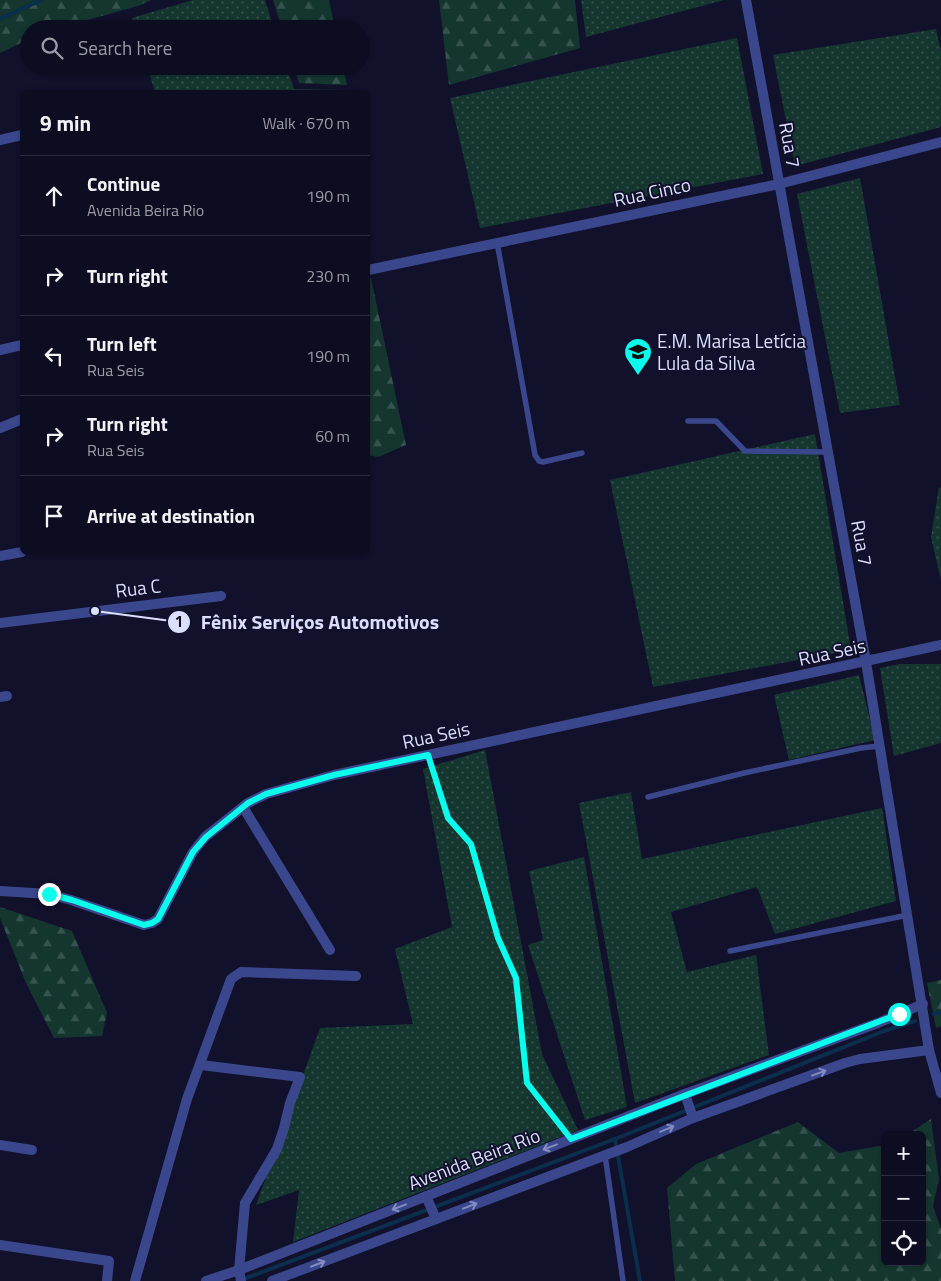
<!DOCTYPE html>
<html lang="en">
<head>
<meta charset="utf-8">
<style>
	:root { --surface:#0d0d21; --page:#16162a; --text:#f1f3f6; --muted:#9a9ca5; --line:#2d2d3f }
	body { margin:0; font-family:"Titillium Web",sans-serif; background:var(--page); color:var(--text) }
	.controls { position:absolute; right:15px; bottom:15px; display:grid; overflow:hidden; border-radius:8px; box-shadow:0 1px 4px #0004 }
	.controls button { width:45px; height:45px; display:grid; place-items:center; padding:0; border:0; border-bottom:1px solid var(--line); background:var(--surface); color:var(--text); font:25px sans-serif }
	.stop { position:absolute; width:15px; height:15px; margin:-11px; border:4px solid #08ffeb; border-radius:50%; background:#fff }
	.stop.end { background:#08ffeb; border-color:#fff; box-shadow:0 1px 5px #0008 }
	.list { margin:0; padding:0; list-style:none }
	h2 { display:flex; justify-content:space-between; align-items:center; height:65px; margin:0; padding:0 20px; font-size:21px }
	h2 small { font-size:16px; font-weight:400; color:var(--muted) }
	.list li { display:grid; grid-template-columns:32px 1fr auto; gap:15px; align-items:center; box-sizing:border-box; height:80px; padding:0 20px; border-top:1px solid var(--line) }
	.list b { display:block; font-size:19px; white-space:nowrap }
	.list p { margin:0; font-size:16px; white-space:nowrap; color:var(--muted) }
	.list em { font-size:16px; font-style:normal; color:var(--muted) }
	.icon { flex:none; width:28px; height:28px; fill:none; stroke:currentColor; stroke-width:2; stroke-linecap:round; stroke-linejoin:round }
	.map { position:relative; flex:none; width:941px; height:1281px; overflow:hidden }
	.search { position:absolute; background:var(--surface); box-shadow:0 1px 4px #0004; left:20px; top:20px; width:350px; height:55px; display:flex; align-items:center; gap:12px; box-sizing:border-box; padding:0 18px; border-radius:28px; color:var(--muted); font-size:19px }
	.panel { position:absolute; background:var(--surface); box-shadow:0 1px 4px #0004; left:20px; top:90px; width:350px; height:465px; border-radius:8px }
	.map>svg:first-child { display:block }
	.grass { fill:url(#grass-dots) }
	.forest { fill:url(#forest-firs) }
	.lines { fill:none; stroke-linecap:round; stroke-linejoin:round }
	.stream { stroke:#0a2e4c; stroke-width:4 }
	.service { stroke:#3b478c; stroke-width:5.5 }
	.minor { stroke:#3b478c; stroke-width:10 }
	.oneway { stroke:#838bc0 }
	.route { stroke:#08ffeb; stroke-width:6 }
	.labels { text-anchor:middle; stroke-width:4; stroke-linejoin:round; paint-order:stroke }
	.street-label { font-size:19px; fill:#dcdeff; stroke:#11112c }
	.poi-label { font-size:19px; fill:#dcdeff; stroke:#11112c; text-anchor:start }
	.leader { fill:none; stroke:#dcdeff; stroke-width:2 }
	.callout-dot { fill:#dcdeff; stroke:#11112c; stroke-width:2 }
	.mark-label { font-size:15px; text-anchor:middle; font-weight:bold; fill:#111 }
	.callout-label { font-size:20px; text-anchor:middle; font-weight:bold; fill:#dcdeff; stroke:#11112c; stroke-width:4; stroke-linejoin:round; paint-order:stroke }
</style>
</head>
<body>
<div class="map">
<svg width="941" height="1281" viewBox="0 0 941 1281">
	<defs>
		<pattern id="grass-dots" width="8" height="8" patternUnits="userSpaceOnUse" patternTransform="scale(1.25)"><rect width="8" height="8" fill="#14362f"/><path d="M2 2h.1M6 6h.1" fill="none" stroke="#36534e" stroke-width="1.8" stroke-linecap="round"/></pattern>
		<pattern id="forest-firs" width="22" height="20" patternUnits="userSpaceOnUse" patternTransform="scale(1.25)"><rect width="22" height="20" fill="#14362f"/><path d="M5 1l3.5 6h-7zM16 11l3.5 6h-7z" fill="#36534e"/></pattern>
	</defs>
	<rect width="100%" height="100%" fill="#11112c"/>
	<g class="grass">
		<polygon points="193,0 265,0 274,29 136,29 132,18"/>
		<polygon points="581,0 724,0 586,37"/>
		<polygon points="936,29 941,52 941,127 795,166 773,55"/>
		<polygon points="737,38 763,174 480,228 450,98"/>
		<polygon points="147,66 286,66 294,89 349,90 350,92 155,92"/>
		<polygon points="860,178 900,405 840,413 797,194"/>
		<polygon points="815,434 851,650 653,687 610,480"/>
		<polygon points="939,487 941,488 941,581 931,537"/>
		<polygon points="900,664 941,664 941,743 894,756 880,668"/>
		<polygon points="859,675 875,740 789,760 774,695"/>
		<polygon points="485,750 542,1054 578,1130 293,1242 299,1190 256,1205 320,1028 413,1024 395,949 452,927 423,769"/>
		<polygon points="631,792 642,859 882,808 896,901 775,934 757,887 671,912 687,972 756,955 769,1055 635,1103 579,803"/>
		<polygon points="584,857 627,1107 585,1120 528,945 543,940 529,871"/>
	</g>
	<g class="forest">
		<polygon points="0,0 152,0 138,6 55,29 29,29 29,39 0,53"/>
		<polygon points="273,0 329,0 335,29 282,29"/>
		<polygon points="439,0 575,0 580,48 449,85"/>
		<polygon points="294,66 343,66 347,85 299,83"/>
		<polygon points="371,278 406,445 378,457 368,455 368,279"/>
		<polygon points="0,907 72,931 107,1013 102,1036 54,1038 26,983 0,918"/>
		<polygon points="941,980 941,1026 936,1028 927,983"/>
		<polygon points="931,1119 939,1179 933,1206 941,1229 941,1281 675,1281 667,1188 696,1164 798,1122 839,1153 885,1145 885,1262 922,1262 922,1135 907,1135"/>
	</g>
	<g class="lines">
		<g class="stream">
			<polyline points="0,19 41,0"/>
			<polyline points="934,1014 941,1012"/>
			<polyline points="241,1280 615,1139"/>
			<polyline points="640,1281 615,1139 884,1031 915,1021"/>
		</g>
		<g class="service">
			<polyline points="497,242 535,455 539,461 543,462 582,453"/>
			<polyline points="688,421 716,421 745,451 828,452"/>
			<polyline points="428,755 449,818 471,844 498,938 515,978 527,1083 571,1139"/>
			<polyline points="648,797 744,773 861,748 880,746"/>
			<polyline points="730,951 908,915"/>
			<polyline points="605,1155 623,1281"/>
		</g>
		<g class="minor">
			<polyline points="746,0 866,662 929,1050 941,1093"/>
			<polyline points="0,140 22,135"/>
			<polyline points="368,270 779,184 941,142"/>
			<polyline points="0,350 22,345"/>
			<polyline points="0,428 22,419"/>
			<polyline points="0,556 22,552"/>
			<polyline points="0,623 221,596"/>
			<polyline points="0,697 7,696"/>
			<polyline points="243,807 330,950"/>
			<polyline points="0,891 49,894 71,900 144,925 152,923 158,919 193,852 205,837 248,803 266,794 334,775 941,645"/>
			<polyline points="201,1065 300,1077 290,1103 284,1128 277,1149 245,1203 239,1270 241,1281"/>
			<polyline points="685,1094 693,1118"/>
			<polyline points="0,1145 32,1150"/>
			<polyline points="426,1196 436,1219"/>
			<polyline points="0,1245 109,1261 107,1281"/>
			<polyline points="135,1281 187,1099 231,979 241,972 356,976"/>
			<polyline points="206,1281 239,1270 685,1094 878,1023 923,1004"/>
			<polyline points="272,1281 627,1147 693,1118 845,1063 860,1059 929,1050"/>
		</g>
	</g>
	<defs><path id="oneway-shaft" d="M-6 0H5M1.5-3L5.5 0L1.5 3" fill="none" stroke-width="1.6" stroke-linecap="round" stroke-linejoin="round" transform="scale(1.25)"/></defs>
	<g class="oneway">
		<use href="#oneway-shaft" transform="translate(819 1073) rotate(-20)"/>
		<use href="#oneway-shaft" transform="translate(667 1129) rotate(-23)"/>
		<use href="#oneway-shaft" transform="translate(550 1147) rotate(159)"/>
		<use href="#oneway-shaft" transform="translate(470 1206) rotate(-21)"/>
		<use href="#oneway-shaft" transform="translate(399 1207) rotate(159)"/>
		<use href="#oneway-shaft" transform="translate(318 1264) rotate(-21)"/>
	</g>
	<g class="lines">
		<polyline class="route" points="49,894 72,900 144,925 152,923 158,919 193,852 206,837 248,803 266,794 334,775 428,755 448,818 471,844 498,938 516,978 527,1083 571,1139 899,1014"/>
	</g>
	<defs>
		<symbol id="school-pin" viewBox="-11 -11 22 30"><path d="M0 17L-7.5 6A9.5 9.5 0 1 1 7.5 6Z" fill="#08ffeb" stroke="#11112c"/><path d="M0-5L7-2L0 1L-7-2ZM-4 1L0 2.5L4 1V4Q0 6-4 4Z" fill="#111"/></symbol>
	</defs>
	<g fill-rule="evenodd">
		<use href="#school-pin" x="622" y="336" width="32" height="43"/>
	</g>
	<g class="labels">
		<g class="street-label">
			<text transform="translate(790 145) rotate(80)" y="7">Rua 7</text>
			<text transform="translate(652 192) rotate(-12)" y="7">Rua Cinco</text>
			<text transform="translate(862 543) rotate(80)" y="7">Rua 7</text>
			<text transform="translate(138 588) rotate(-7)" y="7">Rua C</text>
			<text transform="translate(832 652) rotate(-12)" y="7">Rua Seis</text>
			<text transform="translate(436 735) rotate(-12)" y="7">Rua Seis</text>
			<text transform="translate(474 1159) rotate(-21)" y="7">Avenida Beira Rio</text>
		</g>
		<g class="poi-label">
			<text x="657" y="348">E.M. Marisa Letícia<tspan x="657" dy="22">Lula da Silva</tspan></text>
		</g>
	</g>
	<path class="leader" d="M95 611L179 622"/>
	<g class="callout-dot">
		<circle cx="95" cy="611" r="5"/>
		<circle cx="179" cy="622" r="12"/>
	</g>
	<g class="mark-label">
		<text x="179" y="627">1</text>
	</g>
	<g class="callout-label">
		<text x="320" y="629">Fênix Serviços Automotivos</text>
	</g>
</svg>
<div class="controls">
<button>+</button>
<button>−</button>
<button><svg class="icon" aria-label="locate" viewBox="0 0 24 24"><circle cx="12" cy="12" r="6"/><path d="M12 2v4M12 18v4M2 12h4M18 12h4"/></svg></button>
</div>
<div class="stop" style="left:899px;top:1014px"></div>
<div class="stop end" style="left:49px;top:894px"></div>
<div class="search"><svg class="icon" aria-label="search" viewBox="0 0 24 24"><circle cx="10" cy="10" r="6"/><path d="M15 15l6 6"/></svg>Search here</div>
<section class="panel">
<h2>9 min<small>Walk · 670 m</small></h2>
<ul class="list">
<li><svg class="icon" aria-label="ahead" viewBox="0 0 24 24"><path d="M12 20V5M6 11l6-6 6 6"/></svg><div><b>Continue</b><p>Avenida Beira Rio</p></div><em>190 m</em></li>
<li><svg class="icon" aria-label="right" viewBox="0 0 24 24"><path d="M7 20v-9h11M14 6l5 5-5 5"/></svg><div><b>Turn right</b></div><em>230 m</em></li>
<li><svg class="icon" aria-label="left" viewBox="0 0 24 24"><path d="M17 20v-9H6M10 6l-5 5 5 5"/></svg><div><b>Turn left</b><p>Rua Seis</p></div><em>190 m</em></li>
<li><svg class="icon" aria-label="right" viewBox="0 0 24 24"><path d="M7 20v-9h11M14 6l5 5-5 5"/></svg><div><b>Turn right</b><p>Rua Seis</p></div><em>60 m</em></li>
<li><svg class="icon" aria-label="arrive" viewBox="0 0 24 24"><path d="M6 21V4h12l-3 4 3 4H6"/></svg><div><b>Arrive at destination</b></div></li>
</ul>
</section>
</div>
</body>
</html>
